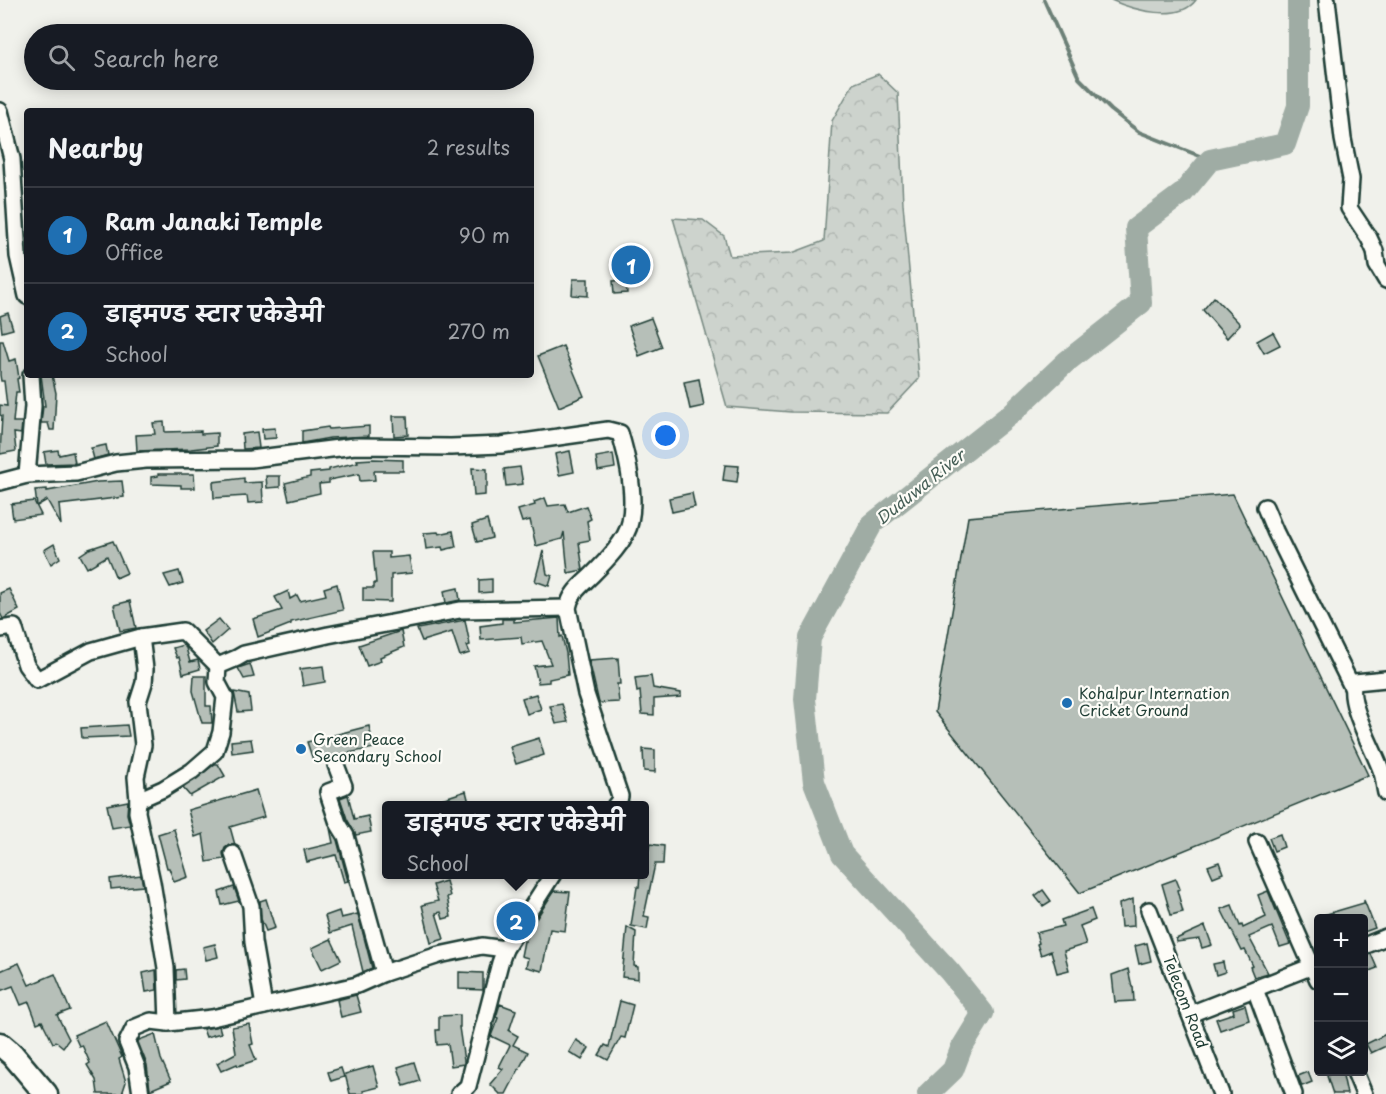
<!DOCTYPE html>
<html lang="en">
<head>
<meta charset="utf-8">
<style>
	:root { --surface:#171b24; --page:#242831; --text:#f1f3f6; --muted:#9ea1a6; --line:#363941; --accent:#1f6fb2 }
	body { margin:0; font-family:"Playpen Sans","Playpen Sans Deva",sans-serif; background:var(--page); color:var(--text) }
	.controls { position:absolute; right:18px; bottom:18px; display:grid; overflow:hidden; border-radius:6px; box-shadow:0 3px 15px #0003 }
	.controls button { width:54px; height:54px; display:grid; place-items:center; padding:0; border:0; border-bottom:2px solid var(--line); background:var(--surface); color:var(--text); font:30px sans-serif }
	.you { position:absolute; left:666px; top:436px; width:21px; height:21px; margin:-15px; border:4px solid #fff; border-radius:50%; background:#1a73e8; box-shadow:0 0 0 9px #1a73e833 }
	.badge { display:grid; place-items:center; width:39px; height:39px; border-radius:50%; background:var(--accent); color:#fff; font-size:20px; font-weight:700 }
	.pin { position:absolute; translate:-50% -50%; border:3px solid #fff; box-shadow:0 2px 6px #0006 }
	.popup { position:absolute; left:382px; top:801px; width:267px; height:78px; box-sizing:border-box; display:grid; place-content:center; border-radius:6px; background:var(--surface); filter:drop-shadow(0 2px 4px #0005); font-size:20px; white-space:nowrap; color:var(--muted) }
	.popup b { font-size:22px; color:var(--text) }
	.popup::after { content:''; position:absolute; left:50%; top:100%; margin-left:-12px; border:12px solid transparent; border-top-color:var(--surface) }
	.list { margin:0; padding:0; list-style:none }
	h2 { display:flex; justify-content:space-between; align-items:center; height:78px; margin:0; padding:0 24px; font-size:26px }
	h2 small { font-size:20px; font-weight:400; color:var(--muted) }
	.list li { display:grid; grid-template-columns:39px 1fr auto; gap:18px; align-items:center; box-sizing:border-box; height:96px; padding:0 24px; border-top:2px solid var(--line) }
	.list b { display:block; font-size:22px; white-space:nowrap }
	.list p { margin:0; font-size:20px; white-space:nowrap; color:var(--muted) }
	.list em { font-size:20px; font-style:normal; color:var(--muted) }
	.icon { flex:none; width:33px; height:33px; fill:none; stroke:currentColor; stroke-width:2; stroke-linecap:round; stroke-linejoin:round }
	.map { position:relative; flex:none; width:1386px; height:1094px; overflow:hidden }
	.search { position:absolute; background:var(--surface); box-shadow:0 3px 15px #0003; left:24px; top:24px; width:510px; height:66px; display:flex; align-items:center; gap:15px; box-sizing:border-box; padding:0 21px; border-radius:33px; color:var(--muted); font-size:22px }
	.panel { position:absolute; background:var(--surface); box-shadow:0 3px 15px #0003; left:24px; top:108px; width:510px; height:270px; border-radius:6px }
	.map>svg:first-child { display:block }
	.grass { fill:#cdd3cd; stroke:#768880; stroke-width:1.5 }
	.forest { fill:url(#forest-crowns); stroke:#768880; stroke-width:1.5 }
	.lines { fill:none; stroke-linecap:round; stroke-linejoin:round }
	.stream { stroke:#6c8077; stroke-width:4 }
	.river { stroke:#9faca4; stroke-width:22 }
	.building { fill:#b6bfb8; stroke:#1f3d34; stroke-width:1.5 }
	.minor-casing { stroke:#1f3d34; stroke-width:20 }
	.highway-casing { stroke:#1f3d34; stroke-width:27 }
	.minor { stroke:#fdfcf7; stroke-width:15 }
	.highway { stroke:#fdfcf7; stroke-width:22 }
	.poi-dot { fill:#1f6fb2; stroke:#fdfcf7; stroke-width:2 }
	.labels { text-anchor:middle; stroke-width:4.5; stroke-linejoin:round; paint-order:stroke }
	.poi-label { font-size:15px; fill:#1f3d34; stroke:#fdfcf7; text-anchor:start }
	.street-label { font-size:15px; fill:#1f3d34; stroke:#fdfcf7 }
	.water-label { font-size:16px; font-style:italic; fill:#455e56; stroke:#fdfcf7 }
</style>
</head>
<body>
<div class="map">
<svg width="1386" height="1094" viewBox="0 0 1386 1094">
	<defs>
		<pattern id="forest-crowns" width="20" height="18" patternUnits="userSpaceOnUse" patternTransform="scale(1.5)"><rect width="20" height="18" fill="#cdd3cd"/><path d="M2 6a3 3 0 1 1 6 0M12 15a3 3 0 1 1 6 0" fill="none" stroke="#b0b6b1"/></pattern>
	</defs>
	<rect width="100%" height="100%" fill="#f0f1eb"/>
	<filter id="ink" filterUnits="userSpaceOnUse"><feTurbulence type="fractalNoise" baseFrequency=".0167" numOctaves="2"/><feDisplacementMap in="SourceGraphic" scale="12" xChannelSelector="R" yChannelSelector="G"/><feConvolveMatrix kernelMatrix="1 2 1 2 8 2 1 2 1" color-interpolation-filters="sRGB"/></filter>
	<g filter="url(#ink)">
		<path class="grass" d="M1111 0H1196C1179 23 1133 10 1111 0Z"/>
		<polygon class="forest" points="878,74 898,93 903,204 919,379 887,413 791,412 727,407 673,218 703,220 724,236 730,256 792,253 824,241 832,121 853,84"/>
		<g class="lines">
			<polyline class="stream" points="1044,0 1079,78 1111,110 1139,132 1210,160"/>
			<polyline class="river" points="928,1094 953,1070 961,1049 983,1013 950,972 842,854 814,782 805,699 810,638 872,524 1012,413 1066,362 1141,303 1136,228 1183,193 1210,160 1285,144 1298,106 1298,0"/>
		</g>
		<g class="building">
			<polygon points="625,252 639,252 638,279 624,278"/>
			<polygon points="573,279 588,279 588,296 572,295"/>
			<polygon points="626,280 627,293 614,294 613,281"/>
			<polygon points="1214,297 1240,324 1227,338 1203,310"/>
			<polygon points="8,313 13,329 2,332 0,316"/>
			<polygon points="651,318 662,347 639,356 629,326"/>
			<polygon points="1273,332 1280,345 1264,353 1257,341"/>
			<polygon points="0,341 3,341 9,361 16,359 19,378 17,379 19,392 16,392 13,422 22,422 21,434 14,433 16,451 0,454 2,416 0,415 0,405 7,406 4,381 1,381 0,375"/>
			<polygon points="563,346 584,396 559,407 538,356"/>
			<polygon points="41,375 52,375 56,393 54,430 50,430 48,423 41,423 43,406 45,406"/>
			<polygon points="699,379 704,406 690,409 684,382"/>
			<polygon points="393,416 407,416 408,435 394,436"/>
			<polygon points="164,422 165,432 201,431 201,434 217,433 217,446 191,449 137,451 136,435 155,434 153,423"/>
			<polygon points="369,426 369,436 330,438 302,443 302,431 328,427 329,429"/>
			<polygon points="275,428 276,438 263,439 262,429"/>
			<polygon points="257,432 259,448 243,449 242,434"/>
			<polygon points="106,445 108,455 94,459 91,448"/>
			<polygon points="58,450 59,455 73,452 75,463 46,464 44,452"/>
			<polygon points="570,451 574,472 559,475 555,454"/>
			<polygon points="613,454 615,468 598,471 596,457"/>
			<polygon points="373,459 403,460 403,471 374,471 375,480 360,481 359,474 329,480 329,483 319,484 320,493 289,500 285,483 310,477 310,473 329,471 329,469 358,462 357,460"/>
			<polygon points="725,465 739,466 737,482 723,480"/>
			<polygon points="520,467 523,484 506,486 504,469"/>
			<polygon points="472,468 487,469 487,487 485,487 485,495 474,496"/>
			<polygon points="158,474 194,474 195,488 181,488 181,485 151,484 151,477 158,476"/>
			<polygon points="266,476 280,476 280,487 267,488"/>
			<polygon points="244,478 244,483 262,482 263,502 248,503 247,496 214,498 213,482"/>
			<polygon points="122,481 124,497 59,505 61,525 47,500 37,506 35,490 47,489 47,491 98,482"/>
			<polygon points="692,493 695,507 672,512 669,498"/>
			<polygon points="1233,494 1368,775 1080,893 935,712 968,517"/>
			<polygon points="545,498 548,506 565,504 568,512 586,506 591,519 587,521 590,540 579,542 583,570 568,573 564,532 562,539 536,546 530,520 522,522 518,510 535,505 534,502"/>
			<polygon points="34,501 41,515 13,519 11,504"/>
			<polygon points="487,520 492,538 477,542 472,525"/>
			<polygon points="453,531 456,547 443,550 442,547 426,549 424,533 438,532 439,534"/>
			<polygon points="113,541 127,573 116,578 107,556 87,568 80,555 89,549"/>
			<polygon points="54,544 60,558 51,564 44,550"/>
			<polygon points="543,551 547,574 552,576 549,586 535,581"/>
			<polygon points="373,552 389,552 389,558 409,556 412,573 391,575 391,602 363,601 363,588 374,588 374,583 376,583"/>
			<polygon points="179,571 183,583 170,587 164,575"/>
			<polygon points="492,579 492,592 479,593 479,580"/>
			<polygon points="337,584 343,610 291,622 291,624 258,637 253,619 282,610 275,597 288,591 290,599 297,595 300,601 326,595 324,588"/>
			<polygon points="458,588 460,600 446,603 444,591"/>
			<polygon points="9,589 19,610 3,619 0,613 0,593"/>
			<polygon points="130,601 136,628 120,631 114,605"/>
			<polygon points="559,618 560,637 562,636 566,653 568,675 549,679 549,682 538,683 534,666 551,664 542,641 522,644 521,637 481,640 480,626 502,623 502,619 514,619 514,622"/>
			<polygon points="219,619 228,630 212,644 203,631"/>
			<polygon points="465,620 470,645 467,646 470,653 460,656 452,632 422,641 417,629"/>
			<polygon points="401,631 404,647 380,657 381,661 367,666 359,645"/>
			<polygon points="183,645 186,648 190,662 198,660 200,669 183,674 179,657 177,658 173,648"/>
			<polygon points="618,658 620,684 617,684 619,702 599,703 589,660"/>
			<polygon points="250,664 254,677 244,679 238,668"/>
			<polygon points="323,666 325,682 303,686 300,669"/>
			<polygon points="194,676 206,676 206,706 211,706 212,723 202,723 193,691"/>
			<polygon points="651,676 653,688 681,693 681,697 654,699 654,715 642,714 640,691 637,692 635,678"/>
			<polygon points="234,692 249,695 251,711 238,712"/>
			<polygon points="536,694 541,709 527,714 522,698"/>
			<polygon points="562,704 568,722 556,724 550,706"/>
			<polygon points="127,725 129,736 82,738 81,728"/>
			<polygon points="369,726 374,748 313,760 307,742"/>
			<polygon points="539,738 544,755 516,764 510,747"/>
			<polygon points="251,739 253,750 232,753 231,741"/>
			<polygon points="643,749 655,750 655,772 644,771"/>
			<polygon points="215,764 218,764 225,776 190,796 183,788"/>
			<polygon points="256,790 264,817 230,827 235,845 229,845 225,848 223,853 224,859 207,862 203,834 195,837 188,810"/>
			<polygon points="466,791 469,803 459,806 430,806 429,803"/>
			<polygon points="348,795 354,819 368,816 371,832 356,835 347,819 340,798"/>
			<polygon points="128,801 127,814 130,825 112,828 107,805"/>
			<polygon points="330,828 337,840 348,881 344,882 336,855 307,862 304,850 333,843"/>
			<polygon points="174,829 188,877 174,882 169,868 167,868 158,834"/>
			<polygon points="1280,834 1284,847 1274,851 1269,838"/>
			<polygon points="650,844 664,846 663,864 655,864 644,916 649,917 647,929 631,926 637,887 639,887 640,874 645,874 645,864"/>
			<polygon points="1219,862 1223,873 1213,877 1208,866"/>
			<polygon points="141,875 143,886 111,889 110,879"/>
			<polygon points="1176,879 1180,889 1177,890 1183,912 1171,915 1162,884"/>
			<polygon points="446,881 450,896 447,897 451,917 443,919 441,912 436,913 444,939 431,943 422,905 438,901 433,885"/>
			<polygon points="234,887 239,901 222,905 219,892"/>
			<polygon points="1043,890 1051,901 1043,906 1035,896"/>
			<polygon points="554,891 570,892 565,931 550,929 542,971 526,967 528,958 521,956 524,941 526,941 529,930"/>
			<polygon points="1268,891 1290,944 1280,947 1272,927 1249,937 1268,973 1254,977 1250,967 1253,966 1245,950 1242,951 1221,909 1232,905 1240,926 1242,925 1243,928 1266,917 1258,895"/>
			<polygon points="266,899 275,928 266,931 261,919 260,901"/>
			<polygon points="1133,899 1134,926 1121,927 1119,904"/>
			<polygon points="1364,900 1375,928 1364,932 1364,918 1321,918 1320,916 1364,903"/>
			<polygon points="1091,909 1095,920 1080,926 1086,944 1064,951 1069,970 1057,973 1051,951 1041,955 1037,944 1039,943 1036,933 1063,926 1061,920"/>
			<polygon points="339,911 341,918 358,914 372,968 363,972 352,926 330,933 325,916"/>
			<polygon points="1205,926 1212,945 1202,948 1199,939 1177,942 1176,939"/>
			<polygon points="627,927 636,932 634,966 638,967 638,979 622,977"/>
			<polygon points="331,939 341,960 322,969 312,948"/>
			<polygon points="1147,943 1151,961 1139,964 1135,946"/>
			<polygon points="215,944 218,957 206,960 203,947"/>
			<polygon points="1371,954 1377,968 1364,973 1364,956"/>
			<polygon points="1223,962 1225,972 1216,975 1213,964"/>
			<polygon points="19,963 29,985 55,974 70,1010 57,1015 69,1039 63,1047 57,1042 53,1043 42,1021 37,1023 29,1002 21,1005 13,986 0,991 0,971"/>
			<polygon points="184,969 185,979 176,980 176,970"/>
			<polygon points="1128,969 1132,987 1133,987 1134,1001 1115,1002 1112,975"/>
			<polygon points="156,970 157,990 146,992 143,973"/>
			<polygon points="459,972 483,973 483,990 459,989"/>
			<polygon points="356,995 361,1012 341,1017 337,1000"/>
			<polygon points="620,1001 633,1005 625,1038 621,1037 608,1060 599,1055 605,1045 609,1047"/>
			<polygon points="500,1004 516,1010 509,1031 518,1036 513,1045 528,1052 506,1094 500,1094 490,1084 503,1069 499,1067 510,1045 491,1036 498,1018 496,1017"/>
			<polygon points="1245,1005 1249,1020 1220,1030 1216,1019 1234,1013 1233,1009"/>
			<polygon points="460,1015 460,1027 459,1027 464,1061 464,1064 451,1066 448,1044 437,1045 436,1030 439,1030 439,1016"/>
			<polygon points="106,1021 122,1057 119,1059 126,1082 122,1094 98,1094 96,1080 87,1065 90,1063 82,1045 79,1046 74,1035"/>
			<polygon points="249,1024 253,1044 250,1045 256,1060 238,1066 237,1064 221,1071 217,1063 236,1053 232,1027"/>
			<polygon points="219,1026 221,1033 206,1037 203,1029"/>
			<polygon points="155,1034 161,1059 171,1081 150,1090 147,1065 138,1042 139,1040"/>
			<polygon points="1386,1034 1386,1046 1371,1053 1366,1044"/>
			<polygon points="576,1040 589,1048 582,1060 569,1052"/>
			<polygon points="414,1062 420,1081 404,1086 398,1067"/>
			<polygon points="373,1066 379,1087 363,1091 364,1094 350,1094 345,1074"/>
			<polygon points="341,1068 344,1077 331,1081 328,1072"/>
			<polygon points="1329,1071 1342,1071 1347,1094 1333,1094 1327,1076 1330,1074"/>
			<polygon points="1308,1072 1312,1082 1302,1086 1298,1076"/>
		</g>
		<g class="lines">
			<defs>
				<g id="minor">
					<polyline points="1327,0 1343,139 1351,179 1349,208 1369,238 1375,251 1377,265 1386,280"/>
					<polyline points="0,111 12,159 18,256 27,296"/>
					<polyline points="27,475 33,406 31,375"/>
					<path d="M0 482 27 475 76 473 116 463 146 460 251 459 355 446 451 447 501 445 608 430 620 433C628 460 636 494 630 522 627 540 605 562 592 575 582 585 570 593 568 608L586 694 620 796 619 801 615 806"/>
					<polyline points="1265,507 1275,531 1352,687"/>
					<polyline points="0,629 14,627 26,665 37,680 91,651 141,637 183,631 218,666"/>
					<polyline points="141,637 145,669 144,683 138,702 143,745 136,777 138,800 137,812 152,882 166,968 168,1023 151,1021 134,1028 127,1042 137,1067 141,1094"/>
					<path d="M1386 679 1355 682C1344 698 1375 752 1381 770 1384 777 1384 785 1386 793"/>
					<polyline points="336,765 344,786 328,792 329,796 338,823 346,836 384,973"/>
					<polyline points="138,800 163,789 192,771 215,751 221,732 225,697 217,682 218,666 237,658 244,654 328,635 460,610 568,608"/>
					<polyline points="1257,842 1318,980"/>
					<polyline points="233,854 251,906 253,942 264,1006"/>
					<polyline points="1149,910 1221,1094"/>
					<polyline points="1364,946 1386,937"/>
					<polyline points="1255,989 1294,1094"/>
					<polyline points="1190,1014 1318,964"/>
					<polyline points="168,1023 212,1018 357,985 384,973 439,955 482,946 505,949"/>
					<polyline points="1355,1072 1364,1094"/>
					<polyline points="459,1094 468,1086 500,963 505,949 553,874"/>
				</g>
				<polyline id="highway" points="0,1044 13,1055 46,1094"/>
			</defs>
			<use href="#minor" class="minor-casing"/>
			<use href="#highway" class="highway-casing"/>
			<use href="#minor" class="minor"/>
			<use href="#highway" class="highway"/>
		</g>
	</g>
	<g class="poi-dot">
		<circle cx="1067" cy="703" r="6"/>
		<circle cx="301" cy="749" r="6"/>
	</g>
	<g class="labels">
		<g class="poi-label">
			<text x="1079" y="699">Kohalpur Internation<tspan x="1079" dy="17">Cricket Ground</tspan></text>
			<text x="313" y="745">Green Peace<tspan x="313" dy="17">Secondary School</tspan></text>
		</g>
		<g class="street-label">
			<text transform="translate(1185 1002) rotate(69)" y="5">Telecom Road</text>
		</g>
		<g class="water-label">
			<text transform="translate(920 487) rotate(-39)" y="6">Duduwa River</text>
		</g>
	</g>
</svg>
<div class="controls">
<button>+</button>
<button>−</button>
<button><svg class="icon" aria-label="layers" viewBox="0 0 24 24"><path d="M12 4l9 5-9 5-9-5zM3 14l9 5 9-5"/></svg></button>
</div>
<div class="you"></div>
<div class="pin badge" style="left:631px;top:265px">1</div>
<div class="pin badge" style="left:516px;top:921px">2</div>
<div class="popup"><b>डाइमण्ड स्टार एकेडेमी</b>School</div>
<div class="search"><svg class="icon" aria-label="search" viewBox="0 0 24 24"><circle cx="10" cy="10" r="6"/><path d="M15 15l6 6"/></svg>Search here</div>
<section class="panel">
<h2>Nearby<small>2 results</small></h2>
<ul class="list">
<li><span class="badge">1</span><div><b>Ram Janaki Temple</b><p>Office</p></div><em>90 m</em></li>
<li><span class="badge">2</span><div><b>डाइमण्ड स्टार एकेडेमी</b><p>School</p></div><em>270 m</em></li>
</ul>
</section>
</div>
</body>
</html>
